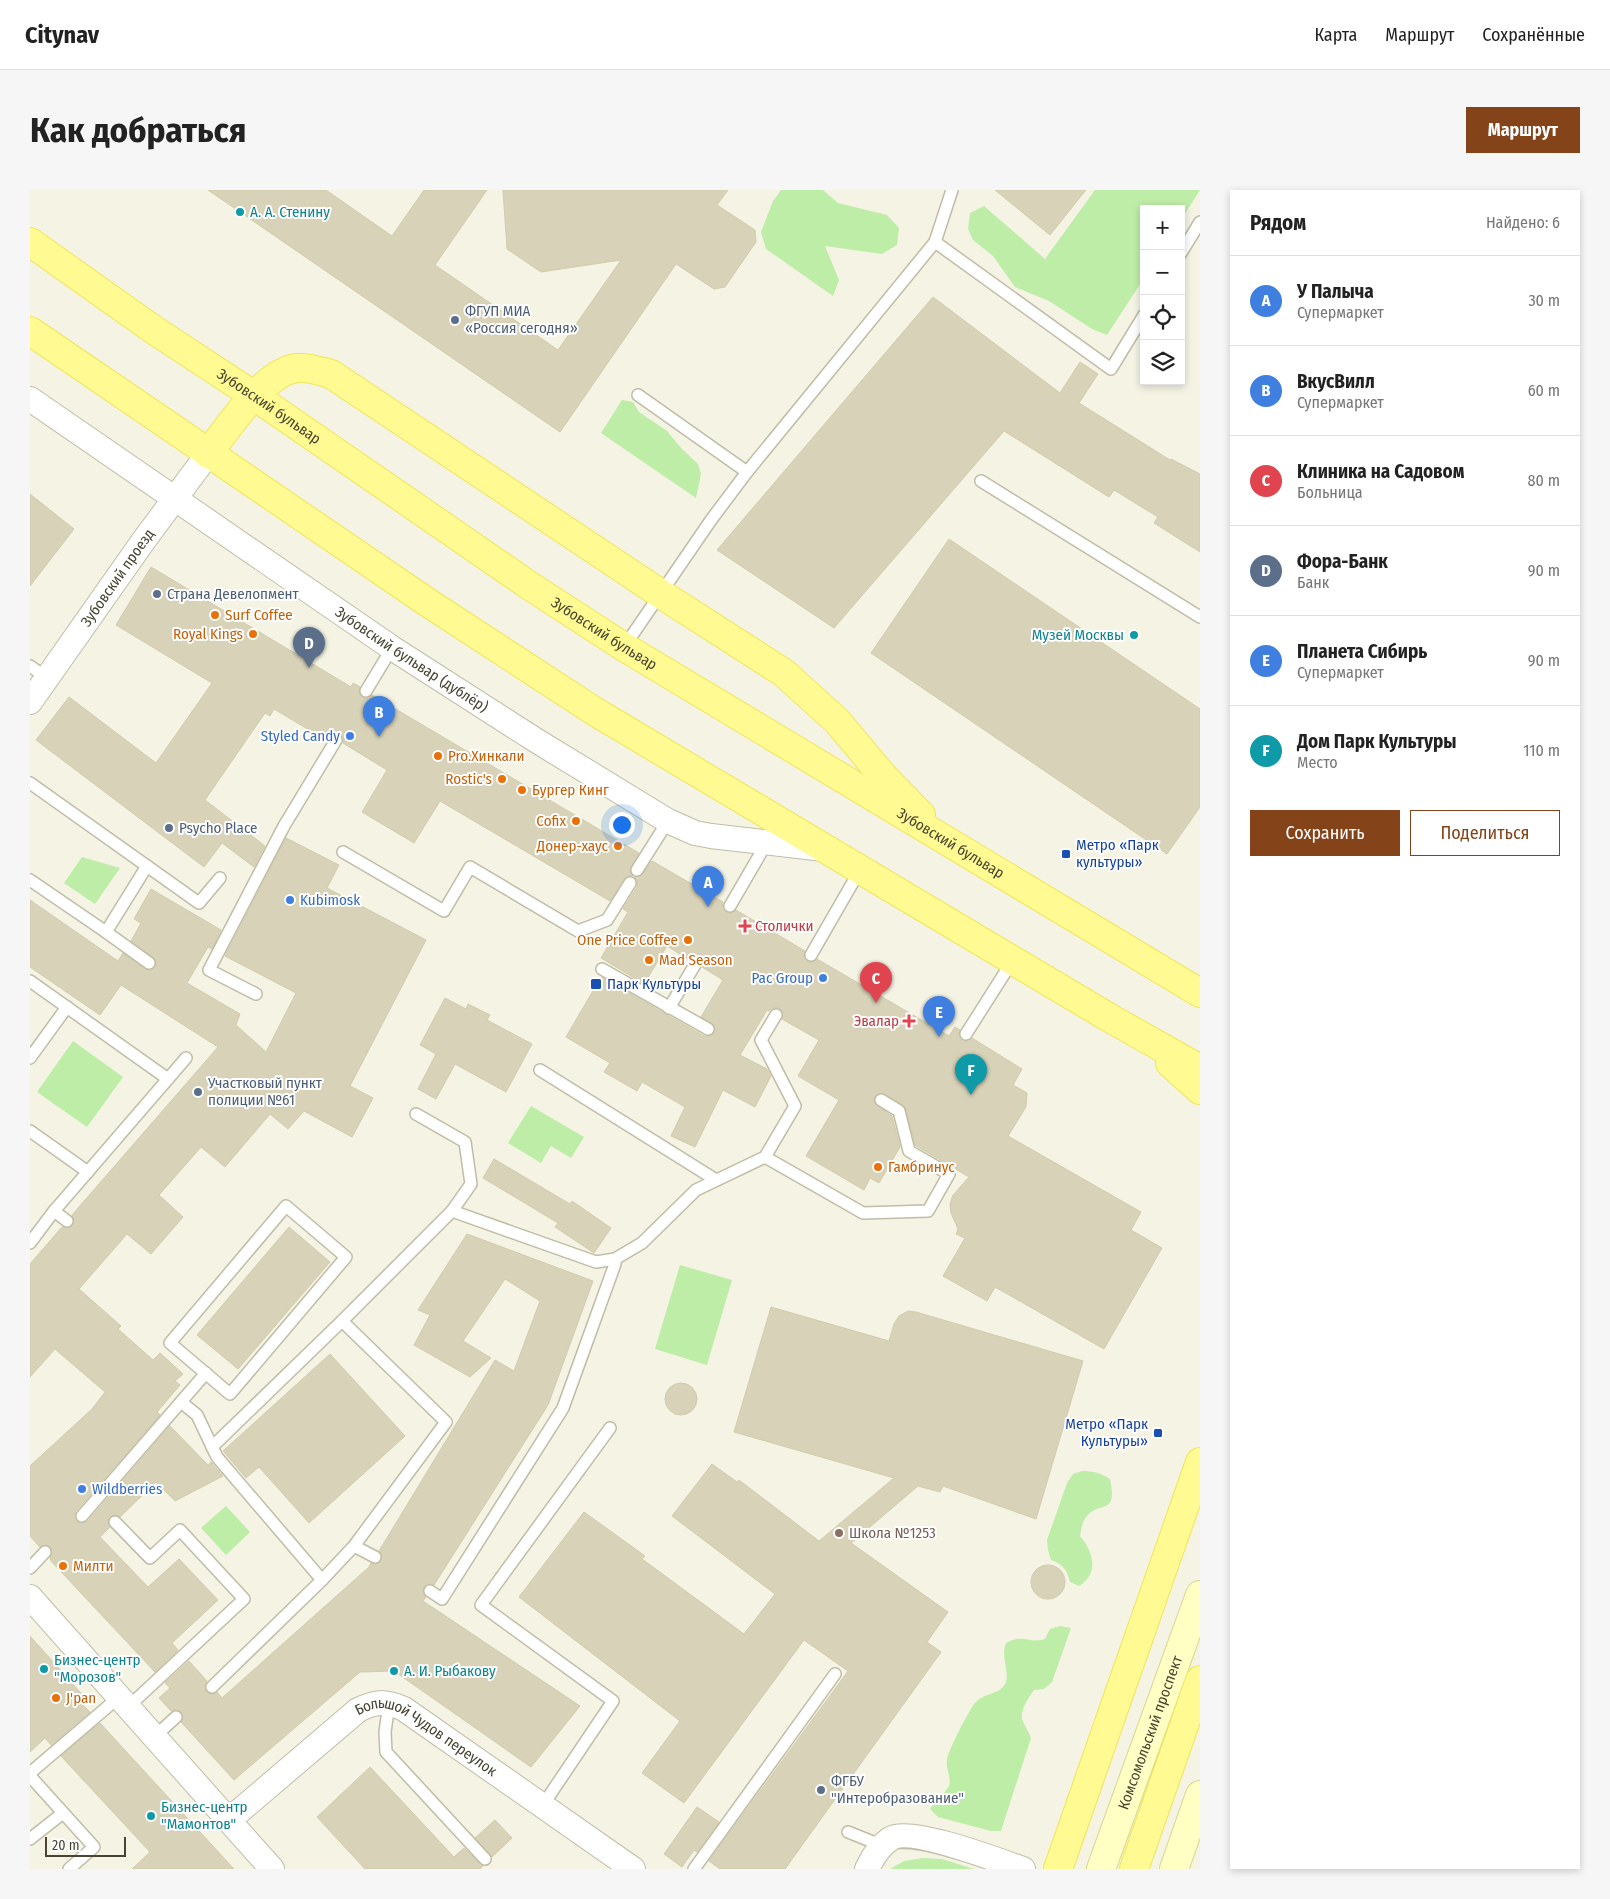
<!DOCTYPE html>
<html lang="ru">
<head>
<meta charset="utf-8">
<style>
	:root { --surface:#fff; --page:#f6f6f6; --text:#222; --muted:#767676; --line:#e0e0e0; --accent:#85431a }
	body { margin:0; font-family:"Fira Sans Condensed",sans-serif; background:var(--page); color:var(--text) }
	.controls { position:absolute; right:15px; top:15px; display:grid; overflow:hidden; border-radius:0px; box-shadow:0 2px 8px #0003 }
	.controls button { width:45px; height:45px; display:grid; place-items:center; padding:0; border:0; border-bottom:1px solid var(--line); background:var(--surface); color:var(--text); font:25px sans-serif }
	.scale { position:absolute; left:15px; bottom:12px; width:81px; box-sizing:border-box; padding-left:5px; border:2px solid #474433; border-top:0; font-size:14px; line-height:18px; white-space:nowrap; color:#474433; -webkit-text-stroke:4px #fff; paint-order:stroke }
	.you { position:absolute; left:591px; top:634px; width:18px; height:18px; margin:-12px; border:4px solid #fff; border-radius:50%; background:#1a73e8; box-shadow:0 0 0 8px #1a73e833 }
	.badge { display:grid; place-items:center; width:32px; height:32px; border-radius:50%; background:var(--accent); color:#fff; font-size:16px; font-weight:700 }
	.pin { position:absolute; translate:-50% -41px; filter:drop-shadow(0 1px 2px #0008) }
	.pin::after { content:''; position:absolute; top:26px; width:18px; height:15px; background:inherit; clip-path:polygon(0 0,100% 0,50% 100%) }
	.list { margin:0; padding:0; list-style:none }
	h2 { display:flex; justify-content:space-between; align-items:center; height:65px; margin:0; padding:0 20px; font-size:21px }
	h2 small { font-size:16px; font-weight:400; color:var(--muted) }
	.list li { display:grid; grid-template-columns:32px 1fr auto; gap:15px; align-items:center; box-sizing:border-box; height:90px; padding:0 20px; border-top:1px solid var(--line) }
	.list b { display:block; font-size:19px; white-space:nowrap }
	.list p { margin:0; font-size:16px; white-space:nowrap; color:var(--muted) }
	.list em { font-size:16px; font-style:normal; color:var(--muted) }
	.actions { display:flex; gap:10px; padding:15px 20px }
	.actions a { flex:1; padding:11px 0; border:1px solid var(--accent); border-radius:0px; text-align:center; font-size:18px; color:var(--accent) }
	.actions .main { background:var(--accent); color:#fff }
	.icon { flex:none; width:28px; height:28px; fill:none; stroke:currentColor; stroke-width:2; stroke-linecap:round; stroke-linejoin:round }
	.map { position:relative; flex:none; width:1170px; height:1679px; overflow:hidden; border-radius:0px }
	header { display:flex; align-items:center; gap:30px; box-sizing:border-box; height:70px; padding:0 25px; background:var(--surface); border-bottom:1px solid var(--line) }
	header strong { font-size:24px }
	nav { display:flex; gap:28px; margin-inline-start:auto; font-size:18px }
	.intro { display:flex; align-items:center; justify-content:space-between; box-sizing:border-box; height:120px; padding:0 30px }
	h1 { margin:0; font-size:35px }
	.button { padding:12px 22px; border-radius:0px; background:var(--accent); color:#fff; font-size:18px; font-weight:700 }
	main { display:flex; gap:30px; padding:0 30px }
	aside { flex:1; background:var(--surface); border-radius:0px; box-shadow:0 2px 8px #0003 }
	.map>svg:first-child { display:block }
	.green { fill:#beeda8 }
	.building { fill:#d7d2b8; stroke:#d2ccab }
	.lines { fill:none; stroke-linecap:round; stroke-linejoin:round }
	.service-casing { stroke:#c0bda6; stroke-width:14 }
	.minor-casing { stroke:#c0bda6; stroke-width:26 }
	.secondary-casing { stroke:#d8d68e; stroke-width:30 }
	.primary-casing { stroke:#f0e656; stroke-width:30 }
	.service { stroke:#fff; stroke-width:11 }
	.minor { stroke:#fff; stroke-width:24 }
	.secondary { stroke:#ffffc3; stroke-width:28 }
	.primary { stroke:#fffa92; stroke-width:28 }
	.culture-dot { fill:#0f9aa8; stroke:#fff; stroke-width:2 }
	.service-dot { fill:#5c6f8a; stroke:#fff; stroke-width:2 }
	.food-dot { fill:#e8710a; stroke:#fff; stroke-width:2 }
	.shop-dot { fill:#3f7fe0; stroke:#fff; stroke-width:2 }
	.transit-dot { fill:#1a4fb4; stroke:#fff; stroke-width:2 }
	.health-dot { fill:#e0444e; stroke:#fff; stroke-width:2 }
	.education-dot { fill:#8d6e63; stroke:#fff; stroke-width:2 }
	.labels { text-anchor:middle; stroke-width:4; stroke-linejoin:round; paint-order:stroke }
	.culture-label { font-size:15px; fill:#0d838f; stroke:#fff; text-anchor:start }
	.service-label { font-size:15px; fill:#4e5e75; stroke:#fff; text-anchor:start }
	.street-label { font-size:15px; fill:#474433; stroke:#fff }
	.food-label { font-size:15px; fill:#c56008; stroke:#fff; text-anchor:start }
	.shop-label { font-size:15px; fill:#366cbe; stroke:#fff; text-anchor:end }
	.transit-label { font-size:15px; fill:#164399; stroke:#fff; text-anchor:start }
	.health-label { font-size:15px; fill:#be3a42; stroke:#fff; text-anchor:start }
	.education-label { font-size:15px; fill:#785e54; stroke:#fff; text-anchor:start }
</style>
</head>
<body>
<header>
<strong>Citynav</strong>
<nav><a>Карта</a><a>Маршрут</a><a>Сохранённые</a></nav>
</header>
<div class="intro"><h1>Как добраться</h1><a class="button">Маршрут</a></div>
<main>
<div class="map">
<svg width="1170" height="1679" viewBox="0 0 1170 1679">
	<rect width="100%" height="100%" fill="#f4f3e4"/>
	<g class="green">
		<polygon points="751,0 793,0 808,13 857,25 869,38 867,55 852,64 795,56 809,90 803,106 736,59 731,42 743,11"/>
		<polygon points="1065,0 1170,0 1151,30 1151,19 1114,19 1114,88 1077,145 1062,139 1019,111 985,97 963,66 943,50 938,39 940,23 954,16 1015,69"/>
		<polygon points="592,210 603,212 609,222 637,241 652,259 668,274 671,284 666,308 571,243"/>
		<polygon points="52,667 90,678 65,714 34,693"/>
		<polygon points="43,851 93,887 57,937 7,902"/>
		<polygon points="501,916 554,947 541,968 521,956 511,973 478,953"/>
		<polygon points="650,1075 702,1090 677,1175 625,1159"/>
		<path d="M1052 1281C1063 1281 1071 1283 1080 1289 1088 1327 1069 1310 1056 1327 1052 1332 1051 1340 1050 1346 1064 1362 1069 1384 1049 1396L1040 1392C1037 1380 1033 1374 1021 1370L1018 1360 1017 1350 1037 1293 1043 1284Z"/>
		<polygon points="196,1316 220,1342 196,1365 171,1338"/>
		<path d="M1030 1436 1041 1438 1022 1492 1014 1499 1004 1500C999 1507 990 1520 992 1529 994 1535 999 1542 1001 1548L971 1641H961L908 1627 900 1619C905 1611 917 1601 919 1596 922 1586 915 1579 917 1569 920 1557 935 1529 942 1517 952 1501 969 1506 975 1494 981 1483 970 1469 976 1453 994 1443 998 1454 1015 1449L1020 1439Z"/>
		<polygon points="893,1668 912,1669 944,1679 860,1679 874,1671"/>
	</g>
	<g class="building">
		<polygon points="178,0 296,0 362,46 394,0 457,0 405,75 528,160 591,70 511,82 477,59 473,0 698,0 687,15 725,40 726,52 695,97 684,99 646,74 530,242"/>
		<polygon points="965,0 1056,0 1020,45"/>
		<polygon points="903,107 1030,203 1050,172 1068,184 1049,213 1140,270 1141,269 1170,284 1170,362 1124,333 1128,327 1084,300 1079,307 974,241 804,438 687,360"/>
		<polygon points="0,304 44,339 0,396"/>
		<polygon points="919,349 1170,519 1170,617 1137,664 841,463"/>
		<polygon points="121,377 321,497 323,493 330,497 329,504 333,508 339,508 342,505 609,663 600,679 603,686 597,686 594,689 580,711 410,611 384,653 332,622 357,580 313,553 313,547 309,543 306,543 300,546 294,542 291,547 244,519 240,526 235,523 175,610 235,656 224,677 192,653 174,677 6,550 39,507 126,573 182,493 86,435"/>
		<polygon points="256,648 309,675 297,698 396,750 320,896 343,908 322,947 274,921 258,939 240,924 195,977 171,957 129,1005 153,1027 121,1064 97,1044 49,1099 91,1136 88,1139 123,1170 130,1163 153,1184 145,1191 150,1195 127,1222 130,1225 46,1321 45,1325 47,1331 51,1333 58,1331 140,1236 178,1275 181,1272 193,1286 145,1311 126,1292 90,1327 84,1325 79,1327 78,1333 80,1337 70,1347 118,1397 149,1369 188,1410 142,1453 148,1460 125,1482 21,1371 20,1368 22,1360 20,1357 16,1355 10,1357 0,1346 0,1276 62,1219 75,1202 25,1159 0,1187 0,1074 32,1037 36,1038 43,1036 44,1032 42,1025 188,857 91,795 70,825 0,777 0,710 88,771 93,763 118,780 125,778 126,770 101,751 111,733 104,729 121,699 191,740 182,759 178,757 157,793 210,824 206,835 236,862 266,803 195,766"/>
		<polygon points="622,671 693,712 693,716 696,722 700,723 706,720 775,761 774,768 778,772 784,772 787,769 919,846 925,837 930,840 929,847 932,851 939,851 942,848 992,879 983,895 997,903 996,917 978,946 1111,1022 1101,1040 1132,1058 1074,1159 965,1097 957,1111 913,1086 935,1048 926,1044 928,1039 921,1023 920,1014 923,1005 939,987 885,955 876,919 873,915 852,903 844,907 845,914 862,926 870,957 849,993 840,988 834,1000 776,966 809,910 768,886 789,850 752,829 753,822 749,818 743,818 739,821 737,820 710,865 737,879 741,886 725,917 693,900 665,957 641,946 655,917 612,892 607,901 574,882 580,873 536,847 571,787 674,846 681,846 685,842 684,835 671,827 693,790 672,777 673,773 670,767 666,766 659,770 637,756 614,794 571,768 598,722 593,719 607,697 607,690 604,687 611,686"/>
		<polygon points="415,808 436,819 438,814 460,825 457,830 502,854 476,902 425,874 406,909 388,899 406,864 390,855"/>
		<polygon points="464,969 540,1014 542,1011 581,1038 564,1063 525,1037 528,1033 453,988"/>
		<polygon points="259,1037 300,1072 208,1179 167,1145"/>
		<polygon points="437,1044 563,1091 518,1215 404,1395 397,1394 394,1397 393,1404 396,1407 393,1411 550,1516 501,1577 364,1481 330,1482 204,1590 151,1532 153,1526 151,1522 145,1520 141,1521 129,1508 140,1498 135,1493 159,1471 177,1491 175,1495 176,1502 180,1504 187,1502 192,1508 339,1377 341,1373 349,1373 352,1366 349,1361 465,1170 484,1181 510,1111 475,1089 433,1151 461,1168 440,1187 384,1155 400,1125 388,1120"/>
		<polygon points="741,1117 859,1151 864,1134 869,1126 878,1121 886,1122 1053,1171 1006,1329 913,1296 910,1302 888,1296 821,1353 918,1422 897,1452 911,1462 755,1679 690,1679 679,1671 818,1481 774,1450 654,1613 612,1583 650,1531 489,1407 554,1322 615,1366 612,1369 714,1444 745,1404 642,1326 682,1274 707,1292 709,1290 789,1351 864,1288 704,1242"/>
		<polygon points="300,1164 375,1246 279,1333 229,1277 216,1288 193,1261"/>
		<circle cx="651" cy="1209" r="16"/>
		<circle cx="1018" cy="1392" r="17"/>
		<polygon points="0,1446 58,1511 53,1515 60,1522 21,1555 15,1548 0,1562"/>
		<polygon points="70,1533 204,1679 102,1679 120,1662 31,1566"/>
		<polygon points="340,1577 424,1667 434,1658 453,1676 450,1679 335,1679 287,1627"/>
		<polygon points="667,1617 689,1632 667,1662 664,1660 652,1677 634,1664"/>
		<polygon points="465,1630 482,1648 462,1667 445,1648"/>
	</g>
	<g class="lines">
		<defs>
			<g id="service">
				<polyline points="905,52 922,0"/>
				<polyline points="1151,63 1170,32"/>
				<polyline points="608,205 717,282"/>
				<polyline points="951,291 1170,427"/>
				<polyline points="594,457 681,330 717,282 905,52 1081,179 1114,125"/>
				<polyline points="0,476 17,488"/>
				<polyline points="336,501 362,458"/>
				<polyline points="0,593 169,713 190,688"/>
				<polyline points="313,662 414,721 440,677 548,741 577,730 600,693"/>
				<polyline points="117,676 76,742 119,773"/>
				<polyline points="607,680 638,631"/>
				<polyline points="0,690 76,742"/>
				<polyline points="700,716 736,654"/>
				<polyline points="781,765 830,680"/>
				<polyline points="572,779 678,839"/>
				<polyline points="0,791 138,889"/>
				<polyline points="226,804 179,780 254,636 306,550"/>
				<polyline points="639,818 666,773"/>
				<polyline points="936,844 983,770"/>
				<polyline points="0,868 37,817"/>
				<polyline points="510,880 686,990"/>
				<polyline points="386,924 435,952 441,994 422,1021"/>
				<polyline points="0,941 58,982"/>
				<polyline points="735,967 833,1023 898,1021 919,984 879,961 869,921 851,910"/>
				<polygon points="256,1016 316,1067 200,1204 140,1153"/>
				<polyline points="24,1021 37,1031"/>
				<polyline points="0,1053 24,1021 156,868"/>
				<polyline points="151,1212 167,1225 187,1267 292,1390"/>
				<polyline points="182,1257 312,1131"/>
				<polyline points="52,1326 176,1183"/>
				<polyline points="85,1332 120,1368 150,1340 214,1409 98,1517"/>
				<polyline points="324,1356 345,1367"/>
				<polyline points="0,1378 15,1362"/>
				<polyline points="400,1401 412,1409 533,1218 585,1074 585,1069"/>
				<polyline points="182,1497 292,1390 324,1356 416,1232 312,1131 422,1021 566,1072 585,1069 612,1053 666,1000 735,967 765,916 731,850 746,825"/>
				<polyline points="359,1513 355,1542 356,1562 455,1669"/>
				<polyline points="124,1547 146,1527"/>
				<polyline points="0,1583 89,1507"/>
				<polyline points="0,1586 64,1657 39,1679"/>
				<polyline points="513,1615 583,1511 451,1415 580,1238"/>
				<polyline points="818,1642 853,1656"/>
				<polyline points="0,1649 33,1623"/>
				<polyline points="664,1679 805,1484"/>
			</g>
			<g id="minor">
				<path id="s1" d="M0 209 362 458 507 551 638 631 665 643 681 646 794 659"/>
				<path id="s2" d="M0 512 114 350 178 264"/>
				<polyline points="0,1407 242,1679"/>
				<path id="s3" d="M199 1630 328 1520C346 1511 355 1511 374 1519L603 1679"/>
				<path d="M837 1679C842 1668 850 1656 860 1649 879 1636 970 1671 993 1679"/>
			</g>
			<g id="secondary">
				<path id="s4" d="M1071 1679 1170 1405"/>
				<polyline points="1144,1679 1170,1605"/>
			</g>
			<g id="primary">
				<path id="s5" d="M0 52 124 140 223 205 500 396 594 457 1170 803"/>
				<polyline points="0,141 397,412 564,521 1078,827 1170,879"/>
				<path d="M178 264C197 239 234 182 267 178 278 177 290 181 301 184L631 404 754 483 807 531 853 586 891 625"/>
				<polyline points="1140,873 1170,900"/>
				<polyline points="1028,1679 1170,1272"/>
				<polyline points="1104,1679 1170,1490"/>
			</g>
		</defs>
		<use href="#service" class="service-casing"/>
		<use href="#minor" class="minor-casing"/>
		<use href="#secondary" class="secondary-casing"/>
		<use href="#primary" class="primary-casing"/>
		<use href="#service" class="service"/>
		<use href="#minor" class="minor"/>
		<use href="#secondary" class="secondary"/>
		<use href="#primary" class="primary"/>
	</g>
	<g class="culture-dot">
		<circle cx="210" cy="22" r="5"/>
		<circle cx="1104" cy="445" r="5"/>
		<circle cx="14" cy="1479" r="5"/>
		<circle cx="364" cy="1481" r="5"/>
		<circle cx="121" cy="1626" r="5"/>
	</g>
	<g class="service-dot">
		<circle cx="425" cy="130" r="5"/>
		<circle cx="127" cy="404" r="5"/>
		<circle cx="139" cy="638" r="5"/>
		<circle cx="168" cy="902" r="5"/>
		<circle cx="791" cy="1600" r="5"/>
	</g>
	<g class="food-dot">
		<circle cx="185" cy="425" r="5"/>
		<circle cx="223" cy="444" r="5"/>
		<circle cx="408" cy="566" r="5"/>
		<circle cx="472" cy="589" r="5"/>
		<circle cx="492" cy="600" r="5"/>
		<circle cx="546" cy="631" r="5"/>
		<circle cx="588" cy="656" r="5"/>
		<circle cx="658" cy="750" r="5"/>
		<circle cx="619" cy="770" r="5"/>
		<circle cx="848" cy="977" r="5"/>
		<circle cx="33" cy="1376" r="5"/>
		<circle cx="26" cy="1508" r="5"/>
	</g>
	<g class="shop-dot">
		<circle cx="320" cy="546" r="5"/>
		<circle cx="260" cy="710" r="5"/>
		<circle cx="793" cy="788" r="5"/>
		<circle cx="52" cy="1299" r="5"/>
	</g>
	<g class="transit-dot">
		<rect x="1031" y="659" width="10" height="10" rx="2.5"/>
		<rect x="560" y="788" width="12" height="12" rx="2.5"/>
		<rect x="1123" y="1238" width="10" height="10" rx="2.5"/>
	</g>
	<g class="health-dot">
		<path d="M712.5 728.5h5v5h5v5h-5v5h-5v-5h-5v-5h5z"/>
		<path d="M876.5 823.5h5v5h5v5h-5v5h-5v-5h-5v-5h5z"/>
	</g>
	<circle class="education-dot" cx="809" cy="1343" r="5"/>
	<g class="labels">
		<g class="culture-label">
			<text x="220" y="27">А. А. Стенину</text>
			<text x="1094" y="450" text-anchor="end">Музей Москвы</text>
			<text x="24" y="1475">Бизнес-центр<tspan x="24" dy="17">"Морозов"</tspan></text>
			<text x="374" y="1486">А. И. Рыбакову</text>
			<text x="131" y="1622">Бизнес-центр<tspan x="131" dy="17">"Мамонтов"</tspan></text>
		</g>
		<g class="service-label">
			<text x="435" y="126">ФГУП МИА<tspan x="435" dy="17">«Россия сегодня»</tspan></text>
			<text x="137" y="409">Страна Девелопмент</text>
			<text x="149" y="643">Psycho Place</text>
			<text x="178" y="898">Участковый пункт<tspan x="178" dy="17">полиции №61</tspan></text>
			<text x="801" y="1596">ФГБУ<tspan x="801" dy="17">"Интеробразование"</tspan></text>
		</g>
		<g class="street-label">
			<text dy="5" stroke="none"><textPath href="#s5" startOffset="290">Зубовский бульвар</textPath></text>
			<text dy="5" stroke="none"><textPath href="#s2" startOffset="152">Зубовский проезд</textPath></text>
			<text dy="5" stroke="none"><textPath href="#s5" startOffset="695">Зубовский бульвар</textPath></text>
			<text dy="5" stroke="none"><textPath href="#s1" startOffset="462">Зубовский бульвар (дублёр)</textPath></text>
			<text dy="5" stroke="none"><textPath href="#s5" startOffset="1100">Зубовский бульвар</textPath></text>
			<text dy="5" stroke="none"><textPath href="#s4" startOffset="145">Комсомольский проспект</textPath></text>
			<text dy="5" stroke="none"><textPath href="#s3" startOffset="248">Большой Чудов переулок</textPath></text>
		</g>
		<g class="food-label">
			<text x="195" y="430">Surf Coffee</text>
			<text x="213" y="449" text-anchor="end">Royal Kings</text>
			<text x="418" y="571">Pro.Хинкали</text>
			<text x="462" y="594" text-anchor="end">Rostic's</text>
			<text x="502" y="605">Бургер Кинг</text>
			<text x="536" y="636" text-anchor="end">Cofix</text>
			<text x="578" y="661" text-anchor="end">Донер-хаус</text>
			<text x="648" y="755" text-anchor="end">One Price Coffee</text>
			<text x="629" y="775">Mad Season</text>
			<text x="858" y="982">Гамбринус</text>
			<text x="43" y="1381">Милти</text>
			<text x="36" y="1513">J'pan</text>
		</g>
		<g class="shop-label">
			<text x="310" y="551">Styled Candy</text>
			<text x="270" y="715" text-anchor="start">Kubimosk</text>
			<text x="783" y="793">Pac Group</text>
			<text x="62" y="1304" text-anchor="start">Wildberries</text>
		</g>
		<g class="transit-label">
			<text x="1046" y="660">Метро «Парк<tspan x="1046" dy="17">культуры»</tspan></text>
			<text x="577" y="799">Парк Культуры</text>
			<text x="1118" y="1239" text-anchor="end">Метро «Парк<tspan x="1118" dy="17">Культуры»</tspan></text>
		</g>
		<g class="health-label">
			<text x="725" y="741">Столички</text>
			<text x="869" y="836" text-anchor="end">Эвалар</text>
		</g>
		<g class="education-label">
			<text x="819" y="1348">Школа №1253</text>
		</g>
	</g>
</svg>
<div class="controls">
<button>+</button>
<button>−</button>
<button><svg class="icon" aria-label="locate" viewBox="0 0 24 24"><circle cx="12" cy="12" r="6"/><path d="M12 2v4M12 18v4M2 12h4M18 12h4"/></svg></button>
<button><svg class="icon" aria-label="layers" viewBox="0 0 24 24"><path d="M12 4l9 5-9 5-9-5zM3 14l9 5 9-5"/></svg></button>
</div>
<div class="scale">20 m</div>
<div class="you"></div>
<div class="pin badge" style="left:678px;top:717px;background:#3f7fe0">A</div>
<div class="pin badge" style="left:349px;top:547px;background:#3f7fe0">B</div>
<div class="pin badge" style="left:846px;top:813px;background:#e0444e">C</div>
<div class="pin badge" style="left:279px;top:478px;background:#5c6f8a">D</div>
<div class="pin badge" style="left:909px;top:847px;background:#3f7fe0">E</div>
<div class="pin badge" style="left:941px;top:905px;background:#0f9aa8">F</div>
</div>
<aside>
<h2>Рядом<small>Найдено: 6</small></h2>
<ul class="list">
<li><span class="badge" style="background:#3f7fe0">A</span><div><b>У Палыча</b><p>Супермаркет</p></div><em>30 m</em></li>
<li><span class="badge" style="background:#3f7fe0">B</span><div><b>ВкусВилл</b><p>Супермаркет</p></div><em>60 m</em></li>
<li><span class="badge" style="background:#e0444e">C</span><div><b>Клиника на Садовом</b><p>Больница</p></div><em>80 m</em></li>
<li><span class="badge" style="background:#5c6f8a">D</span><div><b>Фора-Банк</b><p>Банк</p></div><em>90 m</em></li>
<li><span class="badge" style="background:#3f7fe0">E</span><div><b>Планета Сибирь</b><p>Супермаркет</p></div><em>90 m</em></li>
<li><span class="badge" style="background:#0f9aa8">F</span><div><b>Дом Парк Культуры</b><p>Место</p></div><em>110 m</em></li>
</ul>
<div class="actions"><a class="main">Сохранить</a><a>Поделиться</a></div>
</aside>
</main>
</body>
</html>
